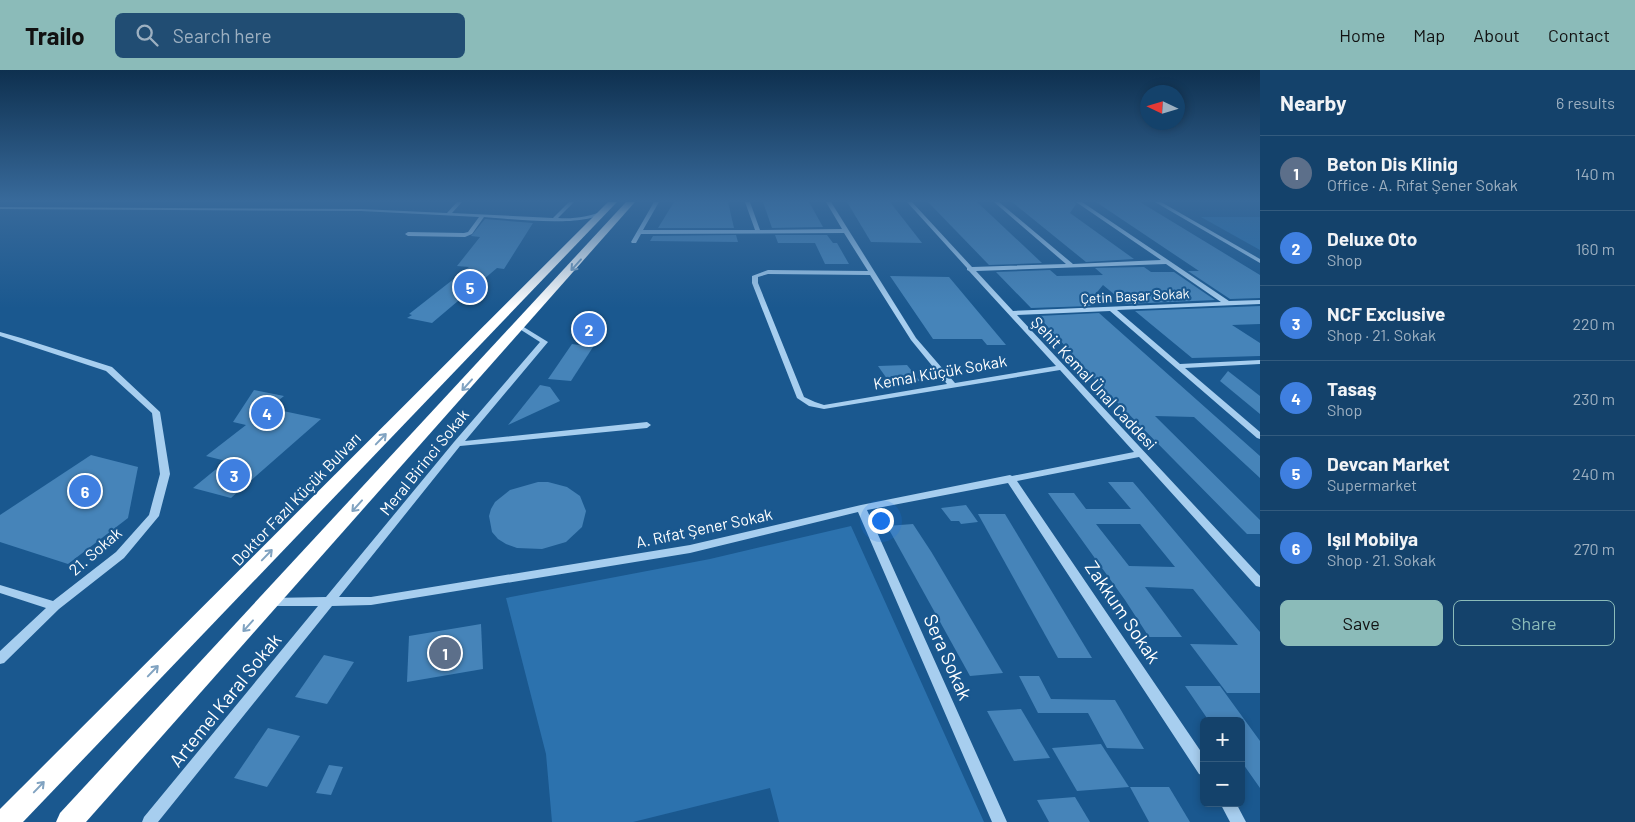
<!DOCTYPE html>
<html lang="en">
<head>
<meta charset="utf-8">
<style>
	:root { --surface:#14426b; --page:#214d73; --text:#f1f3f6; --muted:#9db0c1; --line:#335b7e; --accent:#8bbbb9 }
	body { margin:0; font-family:Barlow,sans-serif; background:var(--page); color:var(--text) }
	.controls { position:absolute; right:15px; bottom:15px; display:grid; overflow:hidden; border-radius:8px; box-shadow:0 2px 8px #0003 }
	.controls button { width:45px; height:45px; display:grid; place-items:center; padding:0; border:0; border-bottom:1px solid var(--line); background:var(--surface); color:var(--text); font:25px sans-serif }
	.compass { position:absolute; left:1140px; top:15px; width:45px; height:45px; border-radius:50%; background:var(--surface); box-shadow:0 2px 8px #0003; rotate:274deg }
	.you { position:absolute; left:880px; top:450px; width:18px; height:18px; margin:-12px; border:4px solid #fff; border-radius:50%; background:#1a73e8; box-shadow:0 0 0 8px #1a73e833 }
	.badge { display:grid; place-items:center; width:32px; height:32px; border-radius:50%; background:var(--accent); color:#fff; font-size:16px; font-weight:700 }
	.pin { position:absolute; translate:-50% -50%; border:2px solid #fff; box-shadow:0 1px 5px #0006 }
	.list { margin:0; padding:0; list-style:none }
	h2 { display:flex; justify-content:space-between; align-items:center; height:65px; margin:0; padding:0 20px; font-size:21px }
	h2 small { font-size:16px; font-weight:400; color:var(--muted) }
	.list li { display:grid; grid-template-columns:32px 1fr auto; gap:15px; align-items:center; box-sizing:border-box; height:75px; padding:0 20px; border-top:1px solid var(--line) }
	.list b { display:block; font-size:19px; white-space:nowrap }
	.list p { margin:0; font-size:16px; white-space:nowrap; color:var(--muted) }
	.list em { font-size:16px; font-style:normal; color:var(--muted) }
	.actions { display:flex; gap:10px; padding:15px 20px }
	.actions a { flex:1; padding:11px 0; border:1px solid var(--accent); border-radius:8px; text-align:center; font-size:18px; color:var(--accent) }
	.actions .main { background:var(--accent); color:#111 }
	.icon { flex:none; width:28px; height:28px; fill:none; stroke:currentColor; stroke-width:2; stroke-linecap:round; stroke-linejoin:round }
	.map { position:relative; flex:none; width:1260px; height:752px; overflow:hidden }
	header { display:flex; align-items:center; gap:30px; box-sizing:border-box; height:70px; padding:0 25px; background:var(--accent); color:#111 }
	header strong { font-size:24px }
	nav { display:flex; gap:28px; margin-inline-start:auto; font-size:18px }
	.search { width:350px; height:45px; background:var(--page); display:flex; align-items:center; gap:12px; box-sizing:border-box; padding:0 18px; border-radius:8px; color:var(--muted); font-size:19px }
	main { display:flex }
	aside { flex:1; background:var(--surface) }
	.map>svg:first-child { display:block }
	.green { fill:#2c72ae }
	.building { fill:#4684b9; fill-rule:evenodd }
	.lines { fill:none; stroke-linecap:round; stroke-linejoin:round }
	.minor { fill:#a7ceef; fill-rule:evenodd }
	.highway { fill:#fff; fill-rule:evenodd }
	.oneway { stroke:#81a3c1 }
	.labels { text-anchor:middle; stroke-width:4.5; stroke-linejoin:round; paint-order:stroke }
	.far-street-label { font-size:14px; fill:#fff; stroke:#1a588f }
	.street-label { font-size:16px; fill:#fff; stroke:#1a588f }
	.near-street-label { font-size:19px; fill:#fff; stroke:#1a588f }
</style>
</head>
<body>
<header>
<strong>Trailo</strong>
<div class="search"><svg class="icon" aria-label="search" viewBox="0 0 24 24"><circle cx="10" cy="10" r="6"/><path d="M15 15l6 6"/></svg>Search here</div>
<nav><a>Home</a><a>Map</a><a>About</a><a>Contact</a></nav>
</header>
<main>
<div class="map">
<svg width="1260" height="752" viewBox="0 0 1260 752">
	<rect width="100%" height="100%" fill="#1a588f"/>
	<g class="green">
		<polygon points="1201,147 1260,147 1260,180"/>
		<polygon points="851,456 984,752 779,752 770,718 633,752 552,752 546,684 506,528 710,489"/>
	</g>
	<g class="building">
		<polygon points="674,132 728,132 734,158 658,158"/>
		<polygon points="763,132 809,132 823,157 772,158"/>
		<polygon points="847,132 890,132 922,173 871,172"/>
		<polygon points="928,132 977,132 1042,193 989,195"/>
		<polygon points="1012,132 1074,132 1076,134 1070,143 1134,189 1086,192"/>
		<polygon points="1096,132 1140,132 1260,205 1260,228 1230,229 1188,201 1199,201"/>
		<polygon points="485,149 533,153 504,199 497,198 432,253 407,248 412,245 409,244 469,197 457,196 480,167 471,166"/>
		<polygon points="736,165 738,172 650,171 653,166"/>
		<polygon points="775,165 827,165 833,173 837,173 849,194 825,194 815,173 778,173"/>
		<polygon points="1144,197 1151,202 1174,202 1215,230 1126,234 1103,215 1088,233 1091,236 1031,238 996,202 1050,200 1057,206 1103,205 1095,198"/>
		<polygon points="890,206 949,207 1006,275 987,275 982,269 933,269"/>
		<polygon points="1260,236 1260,254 1232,255 1260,273 1260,286 1192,288 1135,241"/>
		<polygon points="1099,243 1260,386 1260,408 1194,347 1155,346 1260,450 1260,464 1247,464 1104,319 1038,246"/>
		<polygon points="572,274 593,277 571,311 548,309"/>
		<polygon points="907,295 920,311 890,313 878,296"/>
		<polygon points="1228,301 1260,326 1260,344 1220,311"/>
		<polygon points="540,315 550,317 560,331 508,355"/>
		<polygon points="254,320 284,326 269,338 321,349 231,428 193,418 226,391 206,386 246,355 233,352"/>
		<polygon points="91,385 138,397 128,448 68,494 0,472 0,445"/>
		<polygon points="538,412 548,412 567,417 580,426 586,441 582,457 566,472 542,479 517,478 506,474 498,469 492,462 489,446 491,439 495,432 510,420"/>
		<path d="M1108 412H1133L1260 562V623H1227L1190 574 1238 575 1193 519 1145 517 1182 567H1149L1125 530 1048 423H1074L1086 439H1131ZM1096 454H1140L1175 497 1129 496Z"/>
		<polygon points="966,435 978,452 961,454 959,451 951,451 941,438"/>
		<polygon points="978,444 1005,444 1092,588 1058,588"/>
		<polygon points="913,454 932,483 1003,603 970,606 887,456"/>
		<polygon points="481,554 483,599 407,612 409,566"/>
		<polygon points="324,585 354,592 327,634 295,627"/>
		<polygon points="1019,606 1039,606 1051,629 1115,630 1144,679 1107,678 1088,643 1038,643"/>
		<polygon points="1185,616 1220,616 1260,671 1260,718 1241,691 1241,651 1209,651"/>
		<polygon points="1021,639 1050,688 1014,691 987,641"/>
		<polygon points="268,658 300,666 267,717 234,708"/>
		<polygon points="1101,674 1129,717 1077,721 1052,678"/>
		<polygon points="329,695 343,697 331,725 316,723"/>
		<polygon points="1130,717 1169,717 1190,752 1149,752"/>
		<polygon points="1075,727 1090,752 1049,752 1037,730"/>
	</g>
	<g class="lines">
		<g class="minor">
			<path d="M457 132H462L452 143 553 148 569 132H574L558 148C574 149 588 147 603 141L605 142C585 158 511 149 484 147L472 164 465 167 408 166 405 164 408 162 464 163 468 162 479 147 361 141 0 139V137L361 139 447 143Z"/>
			<path d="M654 132H659L643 160H755L745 132H750L760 160 842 159 826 132H831L916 268 955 313 1056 296 969 201 967 200V198L907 132H912L972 197 1066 194 994 132H999L1073 194 1161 190 1076 132H1082L1229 231 1260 230V234L1117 240 1180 294 1260 290V294L1185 298 1260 362V369L1257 368 1110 241 1017 245 1260 506V517L1256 516 1139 387 1017 411 1204 686V706L1199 704 1008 413 867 440 1007 752H992L858 442 690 483 371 535 332 536 158 752H142L144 747 318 536H270L266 535 264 532 266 529 270 528 326 527 454 372 540 272 518 258V256H522L548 272 465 371 647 352 651 355 647 358 460 376 339 527H371L690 475 861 435 1010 405 1012 406 1134 382 1060 300 824 339 809 336 797 328 752 213V206L768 200 868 201 844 163 641 164 636 173H632L631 172ZM1166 194 1221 232 1013 241 976 201ZM768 204 870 205 911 270 947 314 824 335 815 332 804 327 758 213V207Z"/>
			<polygon points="1155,132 1161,132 1260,189 1260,193"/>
			<polygon points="0,262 21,268 112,297 160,342 170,404 159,446 124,488 59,539 4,593 0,594 0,581 46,538 0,523 0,515 53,531 116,482 149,445 160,404 152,343 106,301 0,266"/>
			<polygon points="1220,733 1236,733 1246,752 1230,752"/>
		</g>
		<g class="highway">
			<polygon points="608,132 617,132 23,752 0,752 0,739"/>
			<polygon points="626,132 635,132 86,752 56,752 60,743"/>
		</g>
	</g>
	<defs><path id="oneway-shaft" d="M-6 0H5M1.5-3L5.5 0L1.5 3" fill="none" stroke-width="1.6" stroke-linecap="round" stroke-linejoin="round" transform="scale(1.25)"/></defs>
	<g class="oneway">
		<use href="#oneway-shaft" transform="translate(576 195) rotate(132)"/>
		<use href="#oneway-shaft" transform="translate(467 315) rotate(132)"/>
		<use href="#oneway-shaft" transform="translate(381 369) rotate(-46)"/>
		<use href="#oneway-shaft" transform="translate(357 436) rotate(132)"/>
		<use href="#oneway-shaft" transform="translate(267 485) rotate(-46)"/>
		<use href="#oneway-shaft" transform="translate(248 556) rotate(132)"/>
		<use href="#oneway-shaft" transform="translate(153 601) rotate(-46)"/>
		<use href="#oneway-shaft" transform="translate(39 717) rotate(-46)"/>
	</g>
	<linearGradient id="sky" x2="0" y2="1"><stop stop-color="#0e304f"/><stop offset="0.55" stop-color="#386a9b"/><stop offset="1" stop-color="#386a9b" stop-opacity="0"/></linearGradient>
	<rect width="1260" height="238" fill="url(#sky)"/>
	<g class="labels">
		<g class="far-street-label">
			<text transform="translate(1135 226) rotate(-3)" y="5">Çetin Başar Sokak</text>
		</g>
		<g class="street-label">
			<text transform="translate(940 302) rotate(-10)" y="6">Kemal Küçük Sokak</text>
			<text transform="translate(1094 313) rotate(47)" y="6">Şehit Kemal Ünal Caddesi</text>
			<text transform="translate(424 392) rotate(-51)" y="6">Meral Birinci Sokak</text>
			<text transform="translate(296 429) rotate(-46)" y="6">Doktor Fazıl Küçük Bulvarı</text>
			<text transform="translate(704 458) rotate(-12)" y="6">A. Rıfat Şener Sokak</text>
			<text transform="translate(95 481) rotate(-41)" y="6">21. Sokak</text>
		</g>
		<g class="near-street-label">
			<text transform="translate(1123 542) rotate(56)" y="7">Zakkum Sokak</text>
			<text transform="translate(948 587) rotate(66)" y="7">Sera Sokak</text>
			<text transform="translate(225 630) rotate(-51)" y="7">Artemel Karal Sokak</text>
		</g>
	</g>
</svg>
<div class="controls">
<button>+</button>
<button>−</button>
</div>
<svg class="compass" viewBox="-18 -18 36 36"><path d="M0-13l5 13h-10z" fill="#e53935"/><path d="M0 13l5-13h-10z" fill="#9db0c1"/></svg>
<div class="you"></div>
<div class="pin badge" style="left:445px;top:583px;background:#5c6f8a">1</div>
<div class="pin badge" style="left:589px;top:259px;background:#3f7fe0">2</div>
<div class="pin badge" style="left:234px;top:405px;background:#3f7fe0">3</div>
<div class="pin badge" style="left:267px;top:343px;background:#3f7fe0">4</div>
<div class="pin badge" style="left:470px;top:217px;background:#3f7fe0">5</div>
<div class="pin badge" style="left:85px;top:421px;background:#3f7fe0">6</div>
</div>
<aside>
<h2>Nearby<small>6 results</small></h2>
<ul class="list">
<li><span class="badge" style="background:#5c6f8a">1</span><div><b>Beton Dis Klinig</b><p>Office · A. Rıfat Şener Sokak</p></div><em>140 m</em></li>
<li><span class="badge" style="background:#3f7fe0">2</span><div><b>Deluxe Oto</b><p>Shop</p></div><em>160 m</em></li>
<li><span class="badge" style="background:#3f7fe0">3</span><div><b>NCF Exclusive</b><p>Shop · 21. Sokak</p></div><em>220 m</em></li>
<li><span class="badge" style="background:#3f7fe0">4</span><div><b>Tasaş</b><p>Shop</p></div><em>230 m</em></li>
<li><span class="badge" style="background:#3f7fe0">5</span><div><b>Devcan Market</b><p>Supermarket</p></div><em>240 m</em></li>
<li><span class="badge" style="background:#3f7fe0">6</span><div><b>Işıl Mobilya</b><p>Shop · 21. Sokak</p></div><em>270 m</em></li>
</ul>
<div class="actions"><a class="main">Save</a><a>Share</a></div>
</aside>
</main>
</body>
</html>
